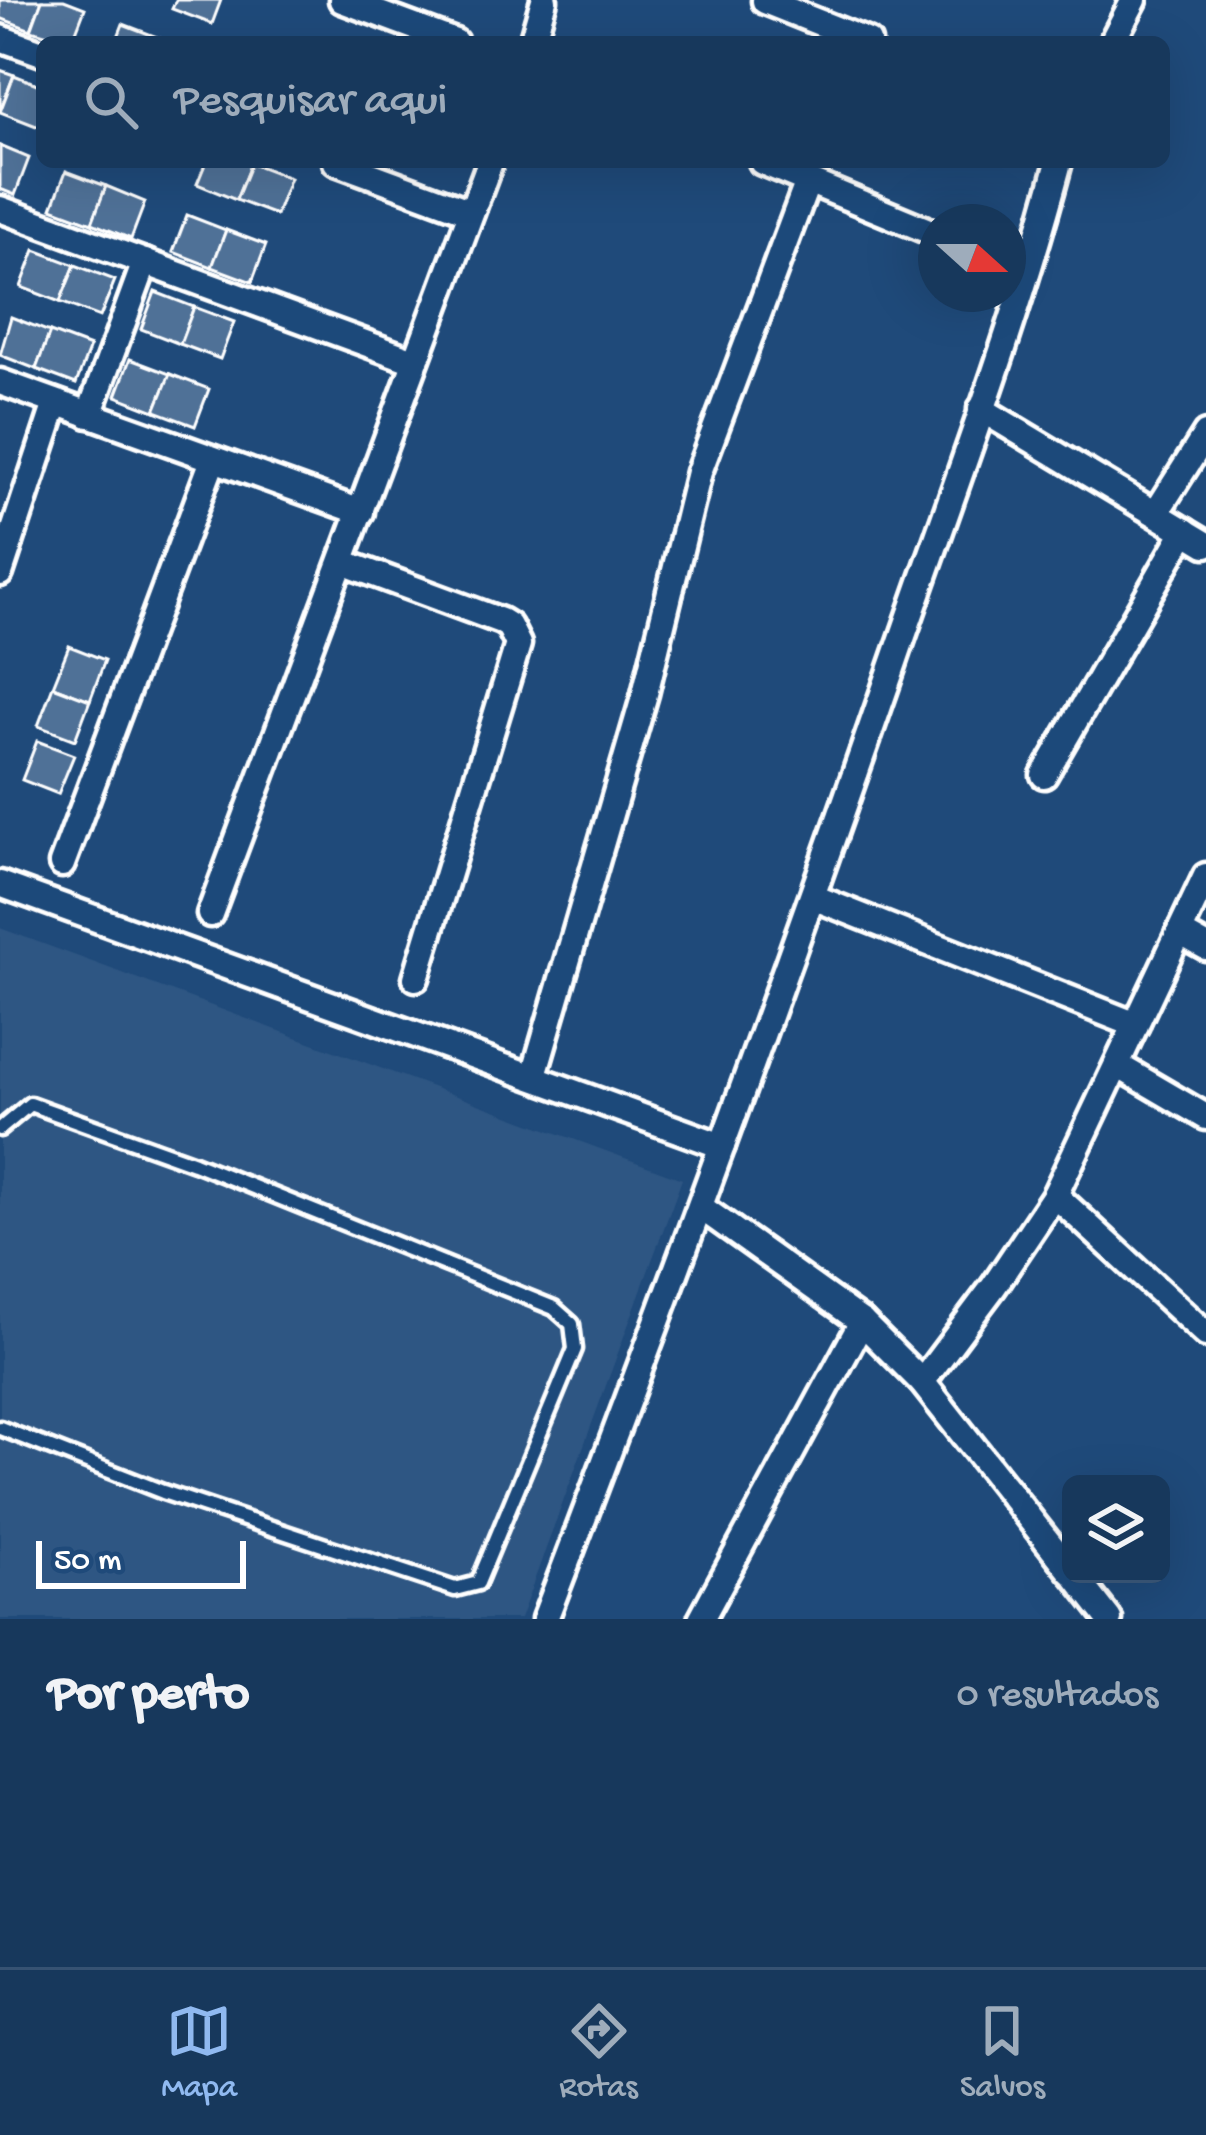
<!DOCTYPE html>
<html lang="pt">
<head>
<meta charset="utf-8">
<style>
	:root { --surface:#17385c; --page:#203f62; --text:#f1f3f6; --muted:#9eacbb; --line:#365272; --accent:#90b9f0 }
	body { margin:0; font-family:"Gochi Hand",sans-serif; background:var(--page); color:var(--text) }
	.controls { position:absolute; right:36px; bottom:36px; display:grid; overflow:hidden; border-radius:18px; box-shadow:0 12px 48px #0002 }
	.controls button { width:108px; height:108px; display:grid; place-items:center; padding:0; border:0; border-bottom:3px solid var(--line); background:var(--surface); color:var(--text); font:60px sans-serif }
	.compass { position:absolute; left:918px; top:204px; width:108px; height:108px; border-radius:50%; background:var(--surface); box-shadow:0 12px 48px #0002; rotate:111deg }
	.scale { position:absolute; left:36px; bottom:30px; width:210px; box-sizing:border-box; padding-left:12px; border:6px solid #fff; border-top:0; font-size:33px; line-height:42px; white-space:nowrap; color:#fff; -webkit-text-stroke:9px #1f4a7a; paint-order:stroke }
	.list { margin:0; padding:0; list-style:none }
	h2 { display:flex; justify-content:space-between; align-items:center; height:156px; margin:0; padding:0 48px; font-size:51px }
	h2 small { font-size:39px; font-weight:400; color:var(--muted) }
	.icon { flex:none; width:66px; height:66px; fill:none; stroke:currentColor; stroke-width:2; stroke-linecap:round; stroke-linejoin:round }
	.map { position:relative; flex:none; width:1206px; height:1619px; overflow:hidden }
	.search { position:absolute; background:var(--surface); box-shadow:0 12px 48px #0002; left:36px; right:36px; top:36px; height:132px; display:flex; align-items:center; gap:30px; box-sizing:border-box; padding:0 42px; border-radius:18px; color:var(--muted); font-size:45px }
	.sheet { height:348px; background:var(--surface) }
	nav { display:flex; justify-content:space-around; align-items:center; box-sizing:border-box; height:168px; border-top:3px solid var(--line); background:var(--surface); font-size:33px; color:var(--muted) }
	nav a { display:grid; justify-items:center; gap:6px }
	nav .on { color:var(--accent) }
	.map>svg:first-child { display:block }
	.built { fill:#2e5683 }
	.building { fill:#507197; stroke:#fff; stroke-width:3 }
	.lines { fill:none; stroke-linecap:round; stroke-linejoin:round }
	.lane-casing { stroke:#fff; stroke-width:21 }
	.street-casing { stroke:#fff; stroke-width:33 }
	.lane { stroke:#1f4a7a; stroke-width:12 }
	.street { stroke:#1f4a7a; stroke-width:24 }
</style>
</head>
<body>
<div class="map">
<svg width="1206" height="1619" viewBox="0 0 1206 1619">
	<rect width="100%" height="100%" fill="#1f4a7a"/>
	<filter id="ink" filterUnits="userSpaceOnUse"><feTurbulence type="fractalNoise" baseFrequency=".00833" numOctaves="2"/><feDisplacementMap in="SourceGraphic" scale="24" xChannelSelector="R" yChannelSelector="G"/><feConvolveMatrix kernelMatrix="1 2 1 2 8 2 1 2 1" color-interpolation-filters="sRGB"/></filter>
	<g filter="url(#ink)">
		<polygon class="built" points="0,928 682,1179 520,1619 0,1619"/>
		<g class="building">
			<polygon points="0,0 42,0 31,30 0,18"/>
			<polygon points="42,0 64,0 85,8 72,42 31,30"/>
			<polygon points="176,0 221,0 212,24 172,9"/>
			<polygon points="123,24 162,39 161,42 116,42"/>
			<polygon points="0,70 14,75 0,111"/>
			<polygon points="14,75 42,86 39,127 0,112"/>
			<polygon points="0,146 29,158 15,195 0,189"/>
			<polygon points="206,162 251,163 236,200 197,184"/>
			<polygon points="251,163 290,178 276,215 236,200"/>
			<polygon points="66,171 106,186 92,223 52,208"/>
			<polygon points="106,186 145,202 131,239 92,223"/>
			<polygon points="187,215 226,230 212,267 173,252"/>
			<polygon points="226,230 266,245 252,282 212,267"/>
			<polygon points="35,250 75,265 60,302 21,287"/>
			<polygon points="75,265 115,280 100,317 60,302"/>
			<polygon points="155,292 194,307 180,344 141,329"/>
			<polygon points="194,307 234,322 220,359 180,344"/>
			<polygon points="11,317 50,332 36,369 0,355"/>
			<polygon points="50,332 90,347 76,384 36,369"/>
			<polygon points="130,359 170,374 155,411 116,396"/>
			<polygon points="170,374 209,389 195,426 155,411"/>
			<polygon points="69,646 105,660 90,700 53,686"/>
			<polygon points="53,686 90,700 75,740 38,726"/>
			<polygon points="37,741 74,755 58,794 22,780"/>
		</g>
		<g class="lines">
			<defs>
				<polyline id="lane" points="0,1129 30,1104 194,1163 554,1308 572,1324 575,1349 478,1583 455,1589 163,1492 0,1428"/>
				<g id="street">
					<polyline points="342,0 455,42"/>
					<polyline points="765,1 868,42"/>
					<polyline points="0,38 42,53"/>
					<polyline points="532,42 544,0"/>
					<polyline points="1112,42 1134,0"/>
					<polyline points="336,162 471,212"/>
					<polyline points="762,162 936,234"/>
					<polyline points="0,209 414,361"/>
					<polyline points="0,382 361,512"/>
					<polyline points="981,409 1206,544"/>
					<polyline points="89,415 145,262"/>
					<polyline points="1156,513 1206,434"/>
					<polyline points="342,562 501,621 509,626 518,644 416,978"/>
					<polyline points="0,573 56,403"/>
					<polyline points="1044,775 1185,531"/>
					<polyline points="62,864 213,460"/>
					<polyline points="0,884 722,1146"/>
					<polyline points="813,897 1136,1025"/>
					<polyline points="210,914 490,162"/>
					<polyline points="1181,933 1206,947"/>
					<polyline points="1117,1065 1206,1117"/>
					<polyline points="534,1075 645,694 699,472 808,181"/>
					<polyline points="1055,1195 1206,1334"/>
					<polyline points="702,1208 862,1322 922,1382 1071,1571"/>
					<polyline points="922,1382 994,1286 1055,1195 1206,876"/>
					<polyline points="1074,1574 1109,1619"/>
					<path d="M545 1619C666 1302 783 984 894 662 951 496 1014 332 1059 162"/>
					<polyline points="701,1619 862,1322"/>
				</g>
			</defs>
			<use href="#lane" class="lane-casing"/>
			<use href="#street" class="street-casing"/>
			<use href="#lane" class="lane"/>
			<use href="#street" class="street"/>
		</g>
	</g>
</svg>
<div class="controls">
<button><svg class="icon" aria-label="layers" viewBox="0 0 24 24"><path d="M12 4l9 5-9 5-9-5zM3 14l9 5 9-5"/></svg></button>
</div>
<svg class="compass" viewBox="-18 -18 36 36"><path d="M0-13l5 13h-10z" fill="#e53935"/><path d="M0 13l5-13h-10z" fill="#9eacbb"/></svg>
<div class="scale">50 m</div>
<div class="search"><svg class="icon" aria-label="search" viewBox="0 0 24 24"><circle cx="10" cy="10" r="6"/><path d="M15 15l6 6"/></svg>Pesquisar aqui</div>
</div>
<section class="sheet">
<h2>Por perto<small>0 resultados</small></h2>
<ul class="list">
</ul>
</section>
<nav>
<a class="on"><svg class="icon" aria-label="map" viewBox="0 0 24 24"><path d="M3 6l6-2 6 2 6-2v14l-6 2-6-2-6 2zM9 4v14M15 6v14"/></svg>Mapa</a>
<a><svg class="icon" aria-label="directions" viewBox="0 0 24 24"><path d="M12 3l9 9-9 9-9-9zM9 14v-3h6M13 9l2 2-2 2"/></svg>Rotas</a>
<a><svg class="icon" aria-label="saved" viewBox="0 0 24 24"><path d="M7 4h10v16l-5-4-5 4z"/></svg>Salvos</a>
</nav>
</body>
</html>
